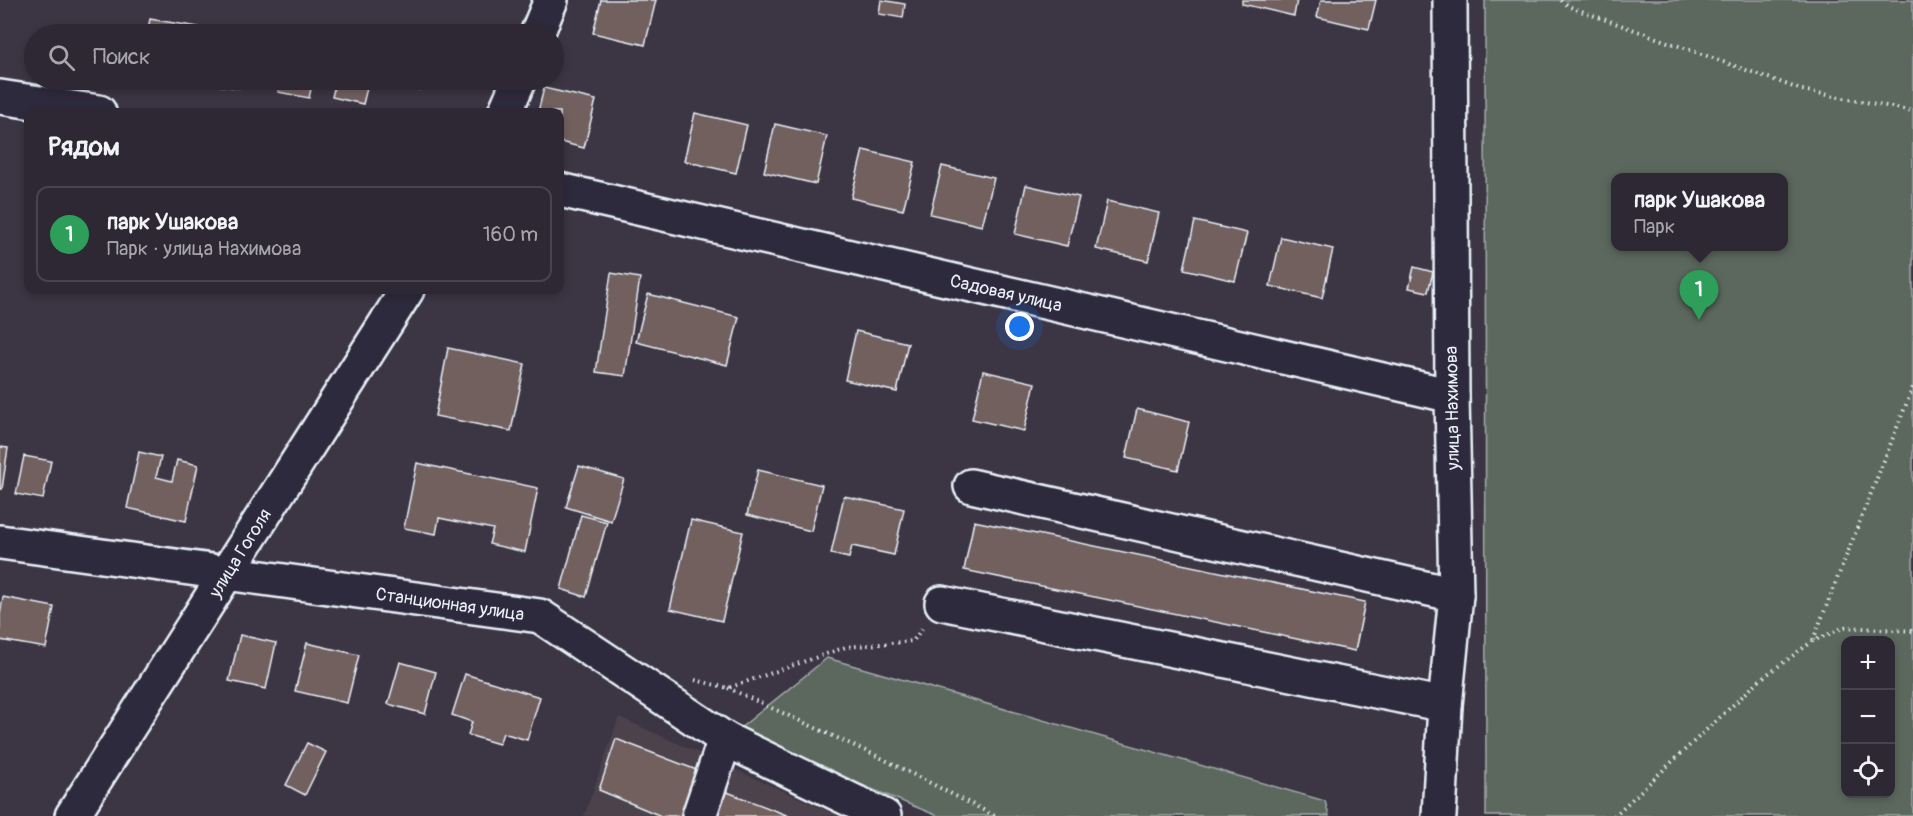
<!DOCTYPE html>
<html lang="ru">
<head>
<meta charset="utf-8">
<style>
	:root { --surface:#2d2833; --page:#39343f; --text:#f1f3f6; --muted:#a7a6ac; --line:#48444e; --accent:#8bbbb9 }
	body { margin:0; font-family:Pangolin,sans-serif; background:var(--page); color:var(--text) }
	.controls { position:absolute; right:18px; bottom:18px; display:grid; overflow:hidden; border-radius:12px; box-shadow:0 3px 9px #0003 }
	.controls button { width:54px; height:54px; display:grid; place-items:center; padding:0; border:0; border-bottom:2px solid var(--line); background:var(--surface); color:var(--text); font:30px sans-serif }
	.you { position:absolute; left:1020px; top:327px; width:21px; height:21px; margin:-15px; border:4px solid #fff; border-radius:50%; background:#1a73e8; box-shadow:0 0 0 9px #1a73e833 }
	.badge { display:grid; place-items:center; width:39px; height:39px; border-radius:50%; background:var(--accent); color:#fff; font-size:20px; font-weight:700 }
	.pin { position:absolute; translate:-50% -50px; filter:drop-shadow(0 2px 3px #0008) }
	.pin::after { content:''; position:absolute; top:32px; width:21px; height:18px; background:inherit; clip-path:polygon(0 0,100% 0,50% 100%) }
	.popup { position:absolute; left:1611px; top:173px; width:177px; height:78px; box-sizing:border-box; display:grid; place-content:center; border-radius:12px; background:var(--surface); filter:drop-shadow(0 2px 4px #0005); font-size:20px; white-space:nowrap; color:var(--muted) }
	.popup b { font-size:22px; color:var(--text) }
	.popup::after { content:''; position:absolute; left:50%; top:100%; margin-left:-12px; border:12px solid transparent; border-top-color:var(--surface) }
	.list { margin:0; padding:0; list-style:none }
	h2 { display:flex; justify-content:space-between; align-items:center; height:78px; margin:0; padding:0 24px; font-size:26px }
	h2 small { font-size:20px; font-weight:400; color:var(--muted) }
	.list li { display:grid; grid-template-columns:39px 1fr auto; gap:18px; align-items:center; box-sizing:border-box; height:96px; margin:0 12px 12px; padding:0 12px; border:2px solid var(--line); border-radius:12px }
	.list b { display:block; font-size:22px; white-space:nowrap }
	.list p { margin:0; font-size:20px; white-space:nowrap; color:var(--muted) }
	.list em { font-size:20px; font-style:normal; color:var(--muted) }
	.icon { flex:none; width:33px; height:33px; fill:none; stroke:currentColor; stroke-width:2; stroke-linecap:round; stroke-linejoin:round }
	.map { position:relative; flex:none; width:1913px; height:816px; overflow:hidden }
	.search { position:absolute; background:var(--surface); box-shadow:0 3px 9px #0003; left:24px; top:24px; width:540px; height:66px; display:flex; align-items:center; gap:15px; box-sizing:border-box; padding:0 21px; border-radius:33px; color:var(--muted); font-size:22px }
	.panel { position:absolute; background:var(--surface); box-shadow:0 3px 9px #0003; left:24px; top:108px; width:540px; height:186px; border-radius:12px }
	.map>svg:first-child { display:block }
	.built { fill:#4c424c }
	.green { fill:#5c685d; stroke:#a2acaa; stroke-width:1.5; fill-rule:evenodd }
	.building { fill:#72615f; stroke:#e8f1f8; stroke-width:1.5 }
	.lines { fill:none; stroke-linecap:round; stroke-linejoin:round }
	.minor-casing { stroke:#e8f1f8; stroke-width:38 }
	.path { stroke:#e8f1f8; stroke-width:4; stroke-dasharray:1.5 4.5; stroke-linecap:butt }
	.minor { stroke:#2f2a3d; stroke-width:33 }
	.labels { text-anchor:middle; stroke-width:5; stroke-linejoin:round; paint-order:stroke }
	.street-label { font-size:18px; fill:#e8f1f8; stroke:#2f2a3d }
</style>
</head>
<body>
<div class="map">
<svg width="1913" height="816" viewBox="0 0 1913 816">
	<rect width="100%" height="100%" fill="#3c3544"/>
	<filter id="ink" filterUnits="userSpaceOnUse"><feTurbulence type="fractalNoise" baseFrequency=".0167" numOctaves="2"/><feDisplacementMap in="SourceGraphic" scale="12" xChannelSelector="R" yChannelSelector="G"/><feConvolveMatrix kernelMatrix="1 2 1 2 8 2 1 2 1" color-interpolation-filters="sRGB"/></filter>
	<g filter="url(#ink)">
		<polygon class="built" points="619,717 839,816 584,816"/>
		<g class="green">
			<path d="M1485 0H1913V816H1486ZM1615 178H1783V246H1615ZM1846 640H1890V794H1846Z"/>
			<polygon points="827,658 1325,801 1329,816 938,816 734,733"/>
		</g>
		<g class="building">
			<polygon points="601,0 656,0 645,45 593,33"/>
			<polygon points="881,0 905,4 903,18 879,14"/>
			<polygon points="1242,0 1297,0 1294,16 1242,4"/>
			<polygon points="1321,0 1376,0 1369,29 1317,17"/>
			<polygon points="150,19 199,27 198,34 147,34"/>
			<polygon points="207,30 241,34 206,34"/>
			<polygon points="199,80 240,80 239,88 199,83"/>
			<polygon points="280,80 313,80 309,98 278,92"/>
			<polygon points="336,80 369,80 363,104 332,97"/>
			<polygon points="390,80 422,80 419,90 389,84"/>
			<polygon points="544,88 596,100 584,148 560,142 560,112 538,112"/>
			<polygon points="695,113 747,125 736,173 684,161"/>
			<polygon points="775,124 827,136 816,184 764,172"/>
			<polygon points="863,150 915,162 903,210 851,198"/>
			<polygon points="942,166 994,178 982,226 930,214"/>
			<polygon points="1026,185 1079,197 1067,246 1015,234"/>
			<polygon points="1107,201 1159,213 1148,261 1096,249"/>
			<polygon points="1195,221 1247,233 1235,281 1184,269"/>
			<polygon points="1281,237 1333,249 1322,298 1270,286"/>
			<polygon points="1414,267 1433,272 1428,292 1409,288"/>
			<polygon points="611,273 640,278 625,376 596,372"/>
			<polygon points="648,294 739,317 727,365 636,342"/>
			<polygon points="856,331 908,343 897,392 845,380"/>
			<polygon points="448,348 525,364 511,431 435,416"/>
			<polygon points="983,371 1035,383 1024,431 972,419"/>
			<polygon points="1137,409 1189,422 1178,470 1126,458"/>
			<polygon points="0,447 8,448 2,489 0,489"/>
			<polygon points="139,452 161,457 156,477 172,481 177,460 198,465 186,521 127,508"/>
			<polygon points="24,456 51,461 43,499 16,494"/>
			<polygon points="417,463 538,488 525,552 489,544 493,529 439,518 436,534 404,528"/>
			<polygon points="579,466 624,479 611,521 566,507"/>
			<polygon points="758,470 822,485 811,531 747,515"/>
			<polygon points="844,496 904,509 894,555 852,546 849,558 831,554"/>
			<polygon points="581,515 607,522 586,597 561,589"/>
			<polygon points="691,520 743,532 722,621 670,609"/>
			<polygon points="974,521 1365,602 1355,651 964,570"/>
			<polygon points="3,597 54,607 46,648 0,640 0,615"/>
			<polygon points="240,635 276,643 266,689 229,681"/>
			<polygon points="307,643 359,655 347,703 295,691"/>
			<polygon points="400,662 436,672 425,714 388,704"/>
			<polygon points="465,674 540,697 527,740 503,733 499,744 468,735 472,722 452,715"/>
			<polygon points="616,739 707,774 692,816 661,816 599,790"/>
			<polygon points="307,743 326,752 305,795 286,785"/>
			<polygon points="722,790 789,816 713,816"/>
		</g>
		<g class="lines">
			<defs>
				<g id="minor">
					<polyline points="537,34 551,0"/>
					<polyline points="0,97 99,112"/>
					<polyline points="505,112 519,80"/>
					<polyline points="560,190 1452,396"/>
					<polyline points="971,486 1456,595"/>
					<polyline points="0,542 540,616 725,739 884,816"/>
					<polyline points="942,603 1445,705"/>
					<polyline points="72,816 407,290"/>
					<polyline points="699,816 725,739"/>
					<polyline points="1439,816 1445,705 1456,595 1452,396 1450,0"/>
				</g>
			</defs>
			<use href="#minor" class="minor-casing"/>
			<g class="path">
				<polyline points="1561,0 1570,7 1802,90 1913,111"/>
				<polyline points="1813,640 1913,387"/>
				<polyline points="695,680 728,688 846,647 913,641 924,626"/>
				<polyline points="728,688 879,757 995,816"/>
				<polyline points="1614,816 1762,678 1813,641 1845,627 1913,631"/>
			</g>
			<use href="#minor" class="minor"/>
		</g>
	</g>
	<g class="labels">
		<g class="street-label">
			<text transform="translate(1006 293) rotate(13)" y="6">Садовая улица</text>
			<text transform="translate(1452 408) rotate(-91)" y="6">улица Нахимова</text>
			<text transform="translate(240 553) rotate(-58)" y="6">улица Гоголя</text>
			<text transform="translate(450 604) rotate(8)" y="6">Станционная улица</text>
		</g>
	</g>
</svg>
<div class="controls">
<button>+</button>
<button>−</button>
<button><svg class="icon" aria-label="locate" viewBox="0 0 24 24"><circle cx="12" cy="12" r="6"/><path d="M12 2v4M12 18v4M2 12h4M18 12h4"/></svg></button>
</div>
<div class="you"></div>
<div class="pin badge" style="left:1699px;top:320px;background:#2e9e5b">1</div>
<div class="popup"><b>парк Ушакова</b>Парк</div>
<div class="search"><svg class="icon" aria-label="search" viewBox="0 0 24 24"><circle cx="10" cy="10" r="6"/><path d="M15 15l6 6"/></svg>Поиск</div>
<section class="panel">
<h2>Рядом<small></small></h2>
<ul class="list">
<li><span class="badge" style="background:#2e9e5b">1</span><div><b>парк Ушакова</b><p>Парк · улица Нахимова</p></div><em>160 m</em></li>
</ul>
</section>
</div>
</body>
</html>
